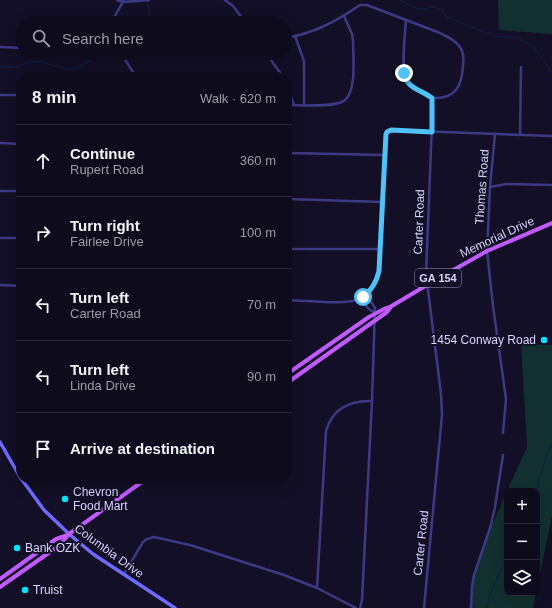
<!DOCTYPE html>
<html lang="en">
<head>
<meta charset="utf-8">
<style>
	:root { --surface:#0e0b1c; --page:#171425; --text:#f1f3f6; --muted:#9b9ba3; --line:#2e2b3b }
	body { margin:0; font-family:Arial,sans-serif; background:var(--page); color:var(--text) }
	.controls { position:absolute; right:12px; bottom:12px; display:grid; overflow:hidden; border-radius:8px; box-shadow:0 4px 16px #0002 }
	.controls button { width:36px; height:36px; display:grid; place-items:center; padding:0; border:0; border-bottom:1px solid var(--line); background:var(--surface); color:var(--text); font:20px sans-serif }
	.stop { position:absolute; width:12px; height:12px; margin:-9px; border:3px solid #4fc3f7; border-radius:50%; background:#fff }
	.stop.end { background:#4fc3f7; border-color:#fff; box-shadow:0 1px 4px #0008 }
	.list { margin:0; padding:0; list-style:none }
	h2 { display:flex; justify-content:space-between; align-items:center; height:52px; margin:0; padding:0 16px; font-size:17px }
	h2 small { font-size:13px; font-weight:400; color:var(--muted) }
	.list li { display:grid; grid-template-columns:26px 1fr auto; gap:12px; align-items:center; box-sizing:border-box; height:72px; padding:0 16px; border-top:1px solid var(--line) }
	.list b { display:block; font-size:15px; white-space:nowrap }
	.list p { margin:0; font-size:13px; white-space:nowrap; color:var(--muted) }
	.list em { font-size:13px; font-style:normal; color:var(--muted) }
	.icon { flex:none; width:22px; height:22px; fill:none; stroke:currentColor; stroke-width:2; stroke-linecap:round; stroke-linejoin:round }
	.map { position:relative; flex:none; width:552px; height:608px; overflow:hidden }
	.search { position:absolute; background:var(--surface); box-shadow:0 4px 16px #0002; left:16px; top:16px; width:276px; height:44px; display:flex; align-items:center; gap:10px; box-sizing:border-box; padding:0 14px; border-radius:22px; color:var(--muted); font-size:15px }
	.panel { position:absolute; background:var(--surface); box-shadow:0 4px 16px #0002; left:16px; top:72px; width:276px; height:412px; border-radius:16px }
	.map>svg:first-child { display:block }
	.green { fill:#12302f }
	.lines { fill:none; stroke-linecap:round; stroke-linejoin:round }
	.stream { stroke:#0c2248; stroke-width:1 }
	.street { stroke:#3d3a85; stroke-width:2.5 }
	.secondary { stroke:#6f6bff; stroke-width:3.5 }
	.primary { stroke:#c25bff; stroke-width:4 }
	.route { stroke:#4fc3f7; stroke-width:5 }
	.poi-dot { fill:#00e5ff; stroke:#130f26; stroke-width:1.5 }
	.labels { text-anchor:middle; stroke-width:4; stroke-linejoin:round; paint-order:stroke }
	.shield { fill:#130f26; stroke:#9e99be; stroke-width:1 }
	.shield-label { font-size:11px; font-weight:bold; fill:#d9d4ff }
	.street-label { font-size:12px; fill:#d9d4ff; stroke:#130f26 }
	.poi-label { font-size:12px; fill:#d9d4ff; stroke:#130f26; text-anchor:start }
</style>
</head>
<body>
<div class="map">
<svg width="552" height="608" viewBox="0 0 552 608">
	<rect width="100%" height="100%" fill="#130f26"/>
	<g class="green">
		<polygon points="498,0 552,0 552,34 499,30"/>
		<polygon points="521,344 552,345 552,516 537,588 537,491 507,491 527,447"/>
		<polygon points="507,491 507,593 536,593 533,608 472,608 473,577 486,539"/>
	</g>
	<g class="lines">
		<g class="stream">
			<polyline points="148,0 148,3 150,21 150,23"/>
			<polyline points="400,0 419,9 436,7 442,10 447,17 452,19 495,36 519,38 535,48 552,73"/>
			<polyline points="0,67 15,67 29,62 38,61 64,68 74,69 105,53"/>
			<polyline points="536,491 546,457 552,445"/>
			<polyline points="487,608 490,595 507,555"/>
		</g>
		<g class="street">
			<polyline points="117,0 124,2 149,0"/>
			<polyline points="225,0 233,6 246,23"/>
			<path d="M406 20C405 33 400 74 408 83 413 90 425 93 433 98"/>
			<polyline points="111,23 124,0"/>
			<polyline points="295,36 304,61 304,104"/>
			<path d="M285 38C315 33 335 22 360 5H367L440 33C448 37 455 40 460 47 464 53 464 58 463 65 462 86 456 99 433 98"/>
			<polyline points="0,47 23,48"/>
			<polyline points="121,53 136,77"/>
			<polyline points="266,53 283,77"/>
			<polyline points="287,86 294,105"/>
			<polyline points="0,95 21,95"/>
			<path d="M287 105C299 105 337 108 345 100 357 90 353 55 353 40L352 34 344 16"/>
			<polyline points="495,134 490,187 487,251 493,306 506,399 503,433"/>
			<polyline points="520,135 521,67"/>
			<polyline points="0,143 21,144"/>
			<polyline points="287,153 385,155"/>
			<polyline points="490,187 506,184 552,185"/>
			<polyline points="0,191 21,191"/>
			<polyline points="287,199 382,202"/>
			<polyline points="0,238 21,238"/>
			<polyline points="287,249 380,249"/>
			<polyline points="0,285 21,286"/>
			<path d="M364 299C365 305 368 310 374 312"/>
			<path d="M287 300C299 301 312 301 324 302 352 303 372 303 379 271L385 138 386 134 389 130 552 136"/>
			<polyline points="20,383 21,382"/>
			<polyline points="124,574 143,542 147,539 154,537 190,545 284,575 317,588 356,608"/>
			<path d="M317 588 326 431C332 409 350 400 372 401"/>
			<polyline points="360,608 362,600 372,401 375,308 370,300 365,300"/>
			<polyline points="424,608 442,415 441,394 426,274 433,98"/>
			<polyline points="471,608 472,587 474,575 491,525 495,507 503,455"/>
		</g>
		<polyline class="secondary" points="0,442 20,477 44,510 69,534 93,554 175,608"/>
		<g class="primary">
			<polyline points="287,374 369,317 384,309 390,307 427,285 487,251 552,223"/>
			<polyline points="287,383 387,312 390,308"/>
			<polyline points="0,579 56,539 68,535"/>
			<polyline points="0,587 60,545 69,534 146,479"/>
		</g>
	</g>
	<g class="lines">
		<path class="route" d="M363 297C372 289 376 283 379 271L386 134 387 132 391 130 432 132V98C420 89 407 89 404 73"/>
	</g>
	<g class="poi-dot">
		<circle cx="544" cy="340" r="4"/>
		<circle cx="65" cy="499" r="4"/>
		<circle cx="17" cy="548" r="4"/>
		<circle cx="25" cy="590" r="4"/>
	</g>
	<g class="labels">
		<rect class="shield" x="415" y="269" width="46" height="18" rx="3"/>
		<g class="shield-label">
			<text x="438" y="282">GA 154</text>
		</g>
		<g class="street-label">
			<text transform="translate(482 187) rotate(-86)" y="4">Thomas Road</text>
			<text transform="translate(419 222) rotate(-88)" y="4">Carter Road</text>
			<text transform="translate(497 237) rotate(-25)" y="4">Memorial Drive</text>
			<text transform="translate(421 543) rotate(-84)" y="4">Carter Road</text>
			<text transform="translate(109 551) rotate(36)" y="4">Columbia Drive</text>
		</g>
		<g class="poi-label">
			<text x="536" y="344" text-anchor="end">1454 Conway Road</text>
			<text x="73" y="496">Chevron<tspan x="73" dy="14">Food Mart</tspan></text>
			<text x="25" y="552">Bank OZK</text>
			<text x="33" y="594">Truist</text>
		</g>
	</g>
</svg>
<div class="controls">
<button>+</button>
<button>−</button>
<button><svg class="icon" aria-label="layers" viewBox="0 0 24 24"><path d="M12 4l9 5-9 5-9-5zM3 14l9 5 9-5"/></svg></button>
</div>
<div class="stop" style="left:363px;top:297px"></div>
<div class="stop end" style="left:404px;top:73px"></div>
<div class="search"><svg class="icon" aria-label="search" viewBox="0 0 24 24"><circle cx="10" cy="10" r="6"/><path d="M15 15l6 6"/></svg>Search here</div>
<section class="panel">
<h2>8 min<small>Walk · 620 m</small></h2>
<ul class="list">
<li><svg class="icon" aria-label="ahead" viewBox="0 0 24 24"><path d="M12 20V5M6 11l6-6 6 6"/></svg><div><b>Continue</b><p>Rupert Road</p></div><em>360 m</em></li>
<li><svg class="icon" aria-label="right" viewBox="0 0 24 24"><path d="M7 20v-9h11M14 6l5 5-5 5"/></svg><div><b>Turn right</b><p>Fairlee Drive</p></div><em>100 m</em></li>
<li><svg class="icon" aria-label="left" viewBox="0 0 24 24"><path d="M17 20v-9H6M10 6l-5 5 5 5"/></svg><div><b>Turn left</b><p>Carter Road</p></div><em>70 m</em></li>
<li><svg class="icon" aria-label="left" viewBox="0 0 24 24"><path d="M17 20v-9H6M10 6l-5 5 5 5"/></svg><div><b>Turn left</b><p>Linda Drive</p></div><em>90 m</em></li>
<li><svg class="icon" aria-label="arrive" viewBox="0 0 24 24"><path d="M6 21V4h12l-3 4 3 4H6"/></svg><div><b>Arrive at destination</b></div></li>
</ul>
</section>
</div>
</body>
</html>
